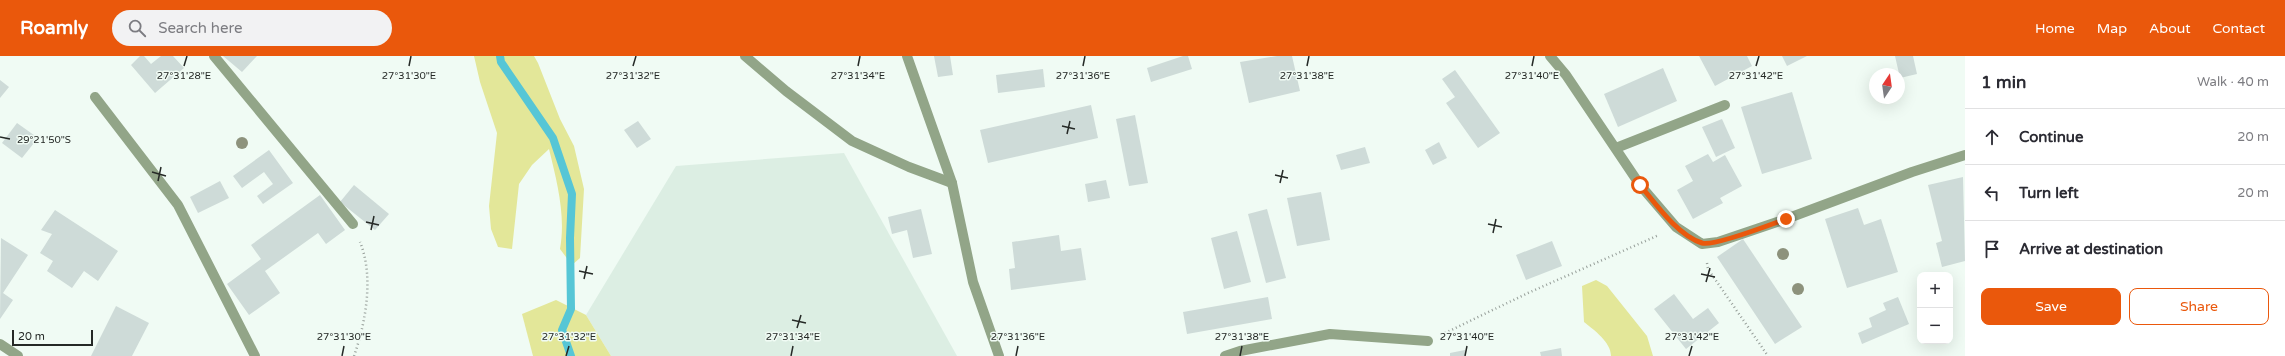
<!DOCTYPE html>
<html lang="en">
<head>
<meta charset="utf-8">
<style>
	:root { --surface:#fff; --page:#f2f2f3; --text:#2b2b33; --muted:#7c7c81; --line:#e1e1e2; --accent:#ea580c }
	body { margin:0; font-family:"Varela Round",sans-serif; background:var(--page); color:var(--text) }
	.controls { position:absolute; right:12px; bottom:12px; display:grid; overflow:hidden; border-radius:8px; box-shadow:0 4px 16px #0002 }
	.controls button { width:36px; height:36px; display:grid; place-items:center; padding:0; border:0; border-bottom:1px solid var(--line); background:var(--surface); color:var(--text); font:20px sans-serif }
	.compass { position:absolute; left:1869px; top:12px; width:36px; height:36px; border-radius:50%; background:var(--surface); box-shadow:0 4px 16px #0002; rotate:13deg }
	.scale { position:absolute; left:12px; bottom:10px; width:81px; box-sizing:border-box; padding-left:4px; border:2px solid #252926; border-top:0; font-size:11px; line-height:14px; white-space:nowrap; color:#252926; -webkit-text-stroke:3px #f0fbf4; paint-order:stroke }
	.stop { position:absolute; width:12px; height:12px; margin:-9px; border:3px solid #ea580c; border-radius:50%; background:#fff }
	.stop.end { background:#ea580c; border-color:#fff; box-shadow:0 1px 4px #0008 }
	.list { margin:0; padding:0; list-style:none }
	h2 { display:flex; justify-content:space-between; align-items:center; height:52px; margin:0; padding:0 16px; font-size:17px }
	h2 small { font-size:13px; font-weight:400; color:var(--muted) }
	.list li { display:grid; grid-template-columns:26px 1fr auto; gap:12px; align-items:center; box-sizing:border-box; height:56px; padding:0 16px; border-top:1px solid var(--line) }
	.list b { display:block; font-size:15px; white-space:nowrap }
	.list em { font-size:13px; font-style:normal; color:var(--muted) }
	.actions { display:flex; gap:8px; padding:12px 16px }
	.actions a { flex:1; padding:9px 0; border:1px solid var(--accent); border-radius:8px; text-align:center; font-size:14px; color:var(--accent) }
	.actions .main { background:var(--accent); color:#fff }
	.icon { flex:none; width:22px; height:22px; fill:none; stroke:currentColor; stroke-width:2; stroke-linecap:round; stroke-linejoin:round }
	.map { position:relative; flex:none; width:1965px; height:300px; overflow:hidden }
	header { display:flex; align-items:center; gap:24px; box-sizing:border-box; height:56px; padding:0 20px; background:var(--accent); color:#fff }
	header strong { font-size:19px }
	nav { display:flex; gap:22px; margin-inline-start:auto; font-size:14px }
	.search { width:280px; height:36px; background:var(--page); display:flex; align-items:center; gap:10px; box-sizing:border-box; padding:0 14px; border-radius:22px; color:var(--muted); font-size:15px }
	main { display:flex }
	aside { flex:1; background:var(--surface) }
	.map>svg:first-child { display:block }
	.built { fill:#dceee3 }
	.green { fill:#e3e799 }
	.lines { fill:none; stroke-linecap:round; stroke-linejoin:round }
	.stream { stroke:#56c6d6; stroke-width:8 }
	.building { fill:#cedbd8 }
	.path { stroke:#969e99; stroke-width:2.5; stroke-dasharray:1 3; stroke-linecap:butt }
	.service { stroke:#92a588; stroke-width:10 }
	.minor { stroke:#92a588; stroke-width:10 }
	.tree { fill:#8d927c }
	.route { stroke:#ea580c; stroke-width:5 }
	.ticks { fill:none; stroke:#252926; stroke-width:1.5 }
	.ticks-label { font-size:10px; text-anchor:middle; fill:#252926; stroke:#f0fbf4; stroke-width:3; stroke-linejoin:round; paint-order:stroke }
</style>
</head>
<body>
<header>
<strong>Roamly</strong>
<div class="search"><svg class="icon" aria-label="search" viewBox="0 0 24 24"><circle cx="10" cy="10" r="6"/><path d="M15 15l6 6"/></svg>Search here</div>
<nav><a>Home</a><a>Map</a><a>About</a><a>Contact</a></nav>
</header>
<main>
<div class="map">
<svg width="1965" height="300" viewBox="0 0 1965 300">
	<rect width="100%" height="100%" fill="#f0fbf4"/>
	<polygon class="built" points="844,97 957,300 611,300 586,259 676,110"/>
	<g class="green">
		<path d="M474 0H534L538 7 560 63 574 90 584 133 580 202 572 209 560 193C566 160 557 126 549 93L532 109 519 128 512 193 498 191 491 173 489 150 497 77 480 26Z"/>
		<path d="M1596 224 1607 230 1647 280 1653 300H1611C1611 286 1594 274 1584 266L1582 230Z"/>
		<polygon points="556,244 586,259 611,300 533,300 522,258"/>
	</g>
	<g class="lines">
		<polyline class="stream" points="500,0 501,6 553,82 572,138 570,182 571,253 562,274 571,300"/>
	</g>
	<g class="building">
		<polygon points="140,0 144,0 151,8 161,0 173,0 184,12 155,37 131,9"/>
		<polygon points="223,0 257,0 242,16"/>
		<polygon points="934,0 950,0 953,19 938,21"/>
		<polygon points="1183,0 1188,0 1192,13 1151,26 1147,12"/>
		<polygon points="1277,0 1292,0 1300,35 1249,47 1240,6"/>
		<polygon points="1699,0 1747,0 1752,10 1715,30"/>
		<polygon points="1782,0 1807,0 1787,10"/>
		<polygon points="1895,0 1913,0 1917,18 1900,22"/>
		<polygon points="1663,12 1677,45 1618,71 1604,38"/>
		<polygon points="1043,13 1045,31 998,37 996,19"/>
		<polygon points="1455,14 1500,77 1478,92 1446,47 1455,41 1442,23"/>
		<polygon points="0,24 9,31 0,42"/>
		<polygon points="1792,36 1812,103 1762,118 1741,51"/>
		<polygon points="1091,49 1098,82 988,107 980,74"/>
		<polygon points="1135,59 1148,127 1129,130 1116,63"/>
		<polygon points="1722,63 1735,92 1716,101 1702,71"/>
		<polygon points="638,65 651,83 637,92 624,74"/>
		<polygon points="17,67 38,82 22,102 2,87"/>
		<polygon points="1439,86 1447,102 1433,109 1425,94"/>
		<polygon points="1365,91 1370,107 1341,114 1336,99"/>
		<polygon points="269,94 293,127 263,148 257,140 273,128 264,116 242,132 233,120"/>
		<polygon points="1708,98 1713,106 1725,99 1742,130 1720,142 1723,147 1693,163 1677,134 1693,125 1685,110"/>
		<polygon points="1963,121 1965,205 1942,211 1936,187 1942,185 1928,129"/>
		<polygon points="1106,124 1110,142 1088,146 1085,128"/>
		<polygon points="220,125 229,142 198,157 190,141"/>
		<polygon points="354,129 389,158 375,174 340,146"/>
		<polygon points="1321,136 1330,184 1297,190 1287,142"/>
		<polygon points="320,139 345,174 326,188 318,177 265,215 280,237 249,259 227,228 261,203 251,189"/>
		<polygon points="1858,152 1864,169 1881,163 1898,216 1847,232 1825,163"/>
		<polygon points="921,153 932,198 913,202 907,174 892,178 888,161"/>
		<polygon points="1267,153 1286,222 1266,227 1248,158"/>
		<polygon points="55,154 118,195 98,225 84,215 72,232 47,215 53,205 40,197 52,178 41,174"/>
		<polygon points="1237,175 1251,226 1224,233 1211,182"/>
		<polygon points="1059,179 1061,195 1081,192 1086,224 1011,234 1009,213 1015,212 1012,186"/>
		<polygon points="1,182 28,199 3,237 13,244 0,263"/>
		<polygon points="1743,183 1802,271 1775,288 1717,201"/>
		<polygon points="1552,185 1562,210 1526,224 1516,199"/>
		<polygon points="1674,238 1693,263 1708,252 1719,267 1686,293 1654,253"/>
		<polygon points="1268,241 1272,263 1187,278 1183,256"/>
		<polygon points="1898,241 1909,268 1862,288 1858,277 1872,271 1869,262 1886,254 1883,247"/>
		<polygon points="116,250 149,267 132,300 91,300"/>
		<polygon points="1561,292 1562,300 1541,300 1540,296"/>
		<polygon points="1465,294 1466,300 1450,300 1450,297"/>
	</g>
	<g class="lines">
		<g class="path">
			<polyline points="1707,207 1708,213 1768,300"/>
			<polyline points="1445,277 1528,237 1659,179"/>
			<path d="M354 300C366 266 374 220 360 186"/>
		</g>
		<g class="service">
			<polyline points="214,0 353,168"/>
			<polyline points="745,0 786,35 852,85 909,111 952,127"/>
			<polyline points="1550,0 1566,19 1640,129 1676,171 1702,188 1718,186 1786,163 1912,116 1965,99"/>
			<polyline points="95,41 178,149 255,300"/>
			<polyline points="1616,92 1725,49"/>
			<polyline points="1225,300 1240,295 1330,278 1428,285"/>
		</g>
		<g class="minor">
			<polyline points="907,0 952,127 973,226 999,300"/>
			<polyline points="0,288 18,300"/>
		</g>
	</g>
	<g class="tree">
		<circle cx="242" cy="87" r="6"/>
		<circle cx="1783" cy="198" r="6"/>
		<circle cx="1798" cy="233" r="6"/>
	</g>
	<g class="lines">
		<path class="route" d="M1640 129C1655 147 1678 180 1702 187 1713 191 1772 168 1786 163"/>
	</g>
	<path class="ticks" d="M184 10 187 0M409 10 411 0M633 10 636 0M858 10 860 0M1083 10 1085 0M1307 10 1309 0M1532 10 1534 0M1756 10 1759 0M1062 70 1075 73M1067 78 1070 65M0 81 10 83M152 116 166 120M1275 119 1288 122M158 125 161 111M1280 127 1283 114M366 166 379 169M1488 168 1502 171M371 174 374 160M1493 177 1496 163M579 215 593 218M1701 218 1715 221M584 223 587 210M1706 226 1710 212M792 264 806 267M797 272 801 259M342 300 344 290M566 300 569 290M791 300 793 290M1016 300 1018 290M1240 300 1242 290M1465 300 1467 290M1689 300 1692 290"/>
	<g class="ticks-label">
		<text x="184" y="23">27°31'28"E</text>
		<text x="409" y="23">27°31'30"E</text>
		<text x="633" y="23">27°31'32"E</text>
		<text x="858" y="23">27°31'34"E</text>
		<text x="1083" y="23">27°31'36"E</text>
		<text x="1307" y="23">27°31'38"E</text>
		<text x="1532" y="23">27°31'40"E</text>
		<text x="1756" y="23">27°31'42"E</text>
		<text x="44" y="87">29°21'50"S</text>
		<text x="344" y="284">27°31'30"E</text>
		<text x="569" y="284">27°31'32"E</text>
		<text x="793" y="284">27°31'34"E</text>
		<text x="1018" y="284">27°31'36"E</text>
		<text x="1242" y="284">27°31'38"E</text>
		<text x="1467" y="284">27°31'40"E</text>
		<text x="1692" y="284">27°31'42"E</text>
	</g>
</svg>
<div class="controls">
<button>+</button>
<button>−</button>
</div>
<svg class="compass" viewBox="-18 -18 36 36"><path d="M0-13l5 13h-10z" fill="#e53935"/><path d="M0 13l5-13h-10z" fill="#7c7c81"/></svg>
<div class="scale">20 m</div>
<div class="stop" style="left:1640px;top:129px"></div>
<div class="stop end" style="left:1786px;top:163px"></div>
</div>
<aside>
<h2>1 min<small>Walk · 40 m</small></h2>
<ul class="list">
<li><svg class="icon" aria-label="ahead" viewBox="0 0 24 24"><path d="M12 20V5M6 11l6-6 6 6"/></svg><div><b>Continue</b></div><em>20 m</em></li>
<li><svg class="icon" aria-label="left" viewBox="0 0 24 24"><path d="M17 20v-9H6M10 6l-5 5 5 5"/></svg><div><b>Turn left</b></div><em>20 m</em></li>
<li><svg class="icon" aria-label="arrive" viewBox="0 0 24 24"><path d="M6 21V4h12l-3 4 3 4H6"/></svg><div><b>Arrive at destination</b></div></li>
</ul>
<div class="actions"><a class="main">Save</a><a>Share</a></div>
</aside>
</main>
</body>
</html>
